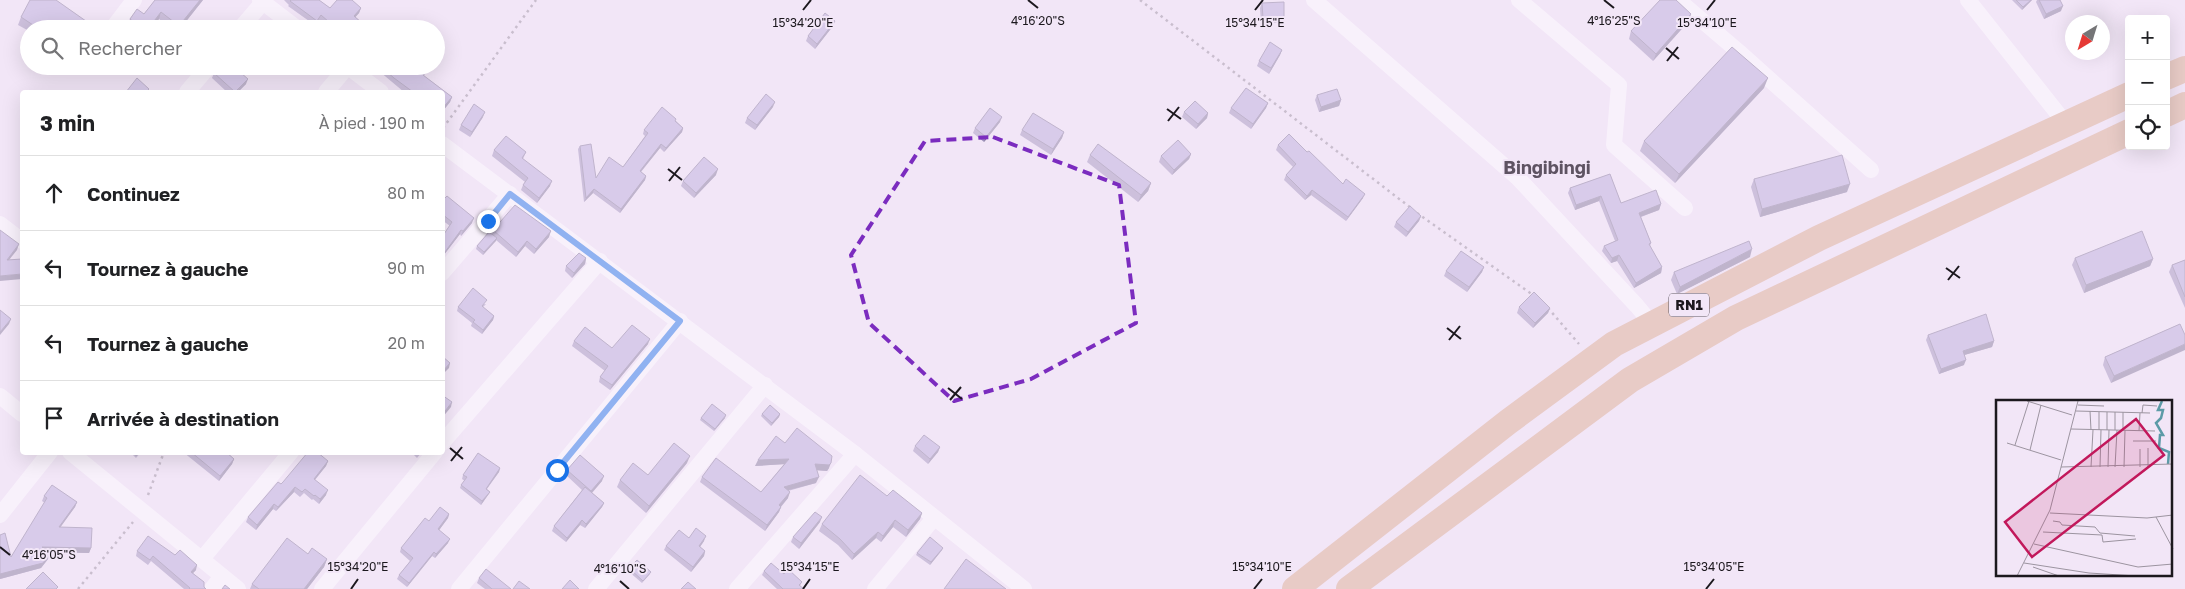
<!DOCTYPE html>
<html lang="fr">
<head>
<meta charset="utf-8">
<style>
	:root { --surface:#fff; --page:#f2f2f2; --text:#202124; --muted:#757577; --line:#e0e0e0 }
	body { margin:0; font-family:"Golos Text",sans-serif; background:var(--page); color:var(--text) }
	.controls { position:absolute; right:15px; top:15px; display:grid; overflow:hidden; border-radius:5px; box-shadow:0 5px 20px #0002 }
	.controls button { width:45px; height:45px; display:grid; place-items:center; padding:0; border:0; border-bottom:1px solid var(--line); background:var(--surface); color:var(--text); font:25px sans-serif }
	.compass { position:absolute; left:2065px; top:15px; width:45px; height:45px; border-radius:50%; background:var(--surface); box-shadow:0 5px 20px #0002; rotate:218deg }
	.stop { position:absolute; width:15px; height:15px; margin:-11px; border:4px solid #1a73e8; border-radius:50%; background:#fff }
	.stop.end { background:#1a73e8; border-color:#fff; box-shadow:0 1px 5px #0008 }
	.list { margin:0; padding:0; list-style:none }
	h2 { display:flex; justify-content:space-between; align-items:center; height:65px; margin:0; padding:0 20px; font-size:21px }
	h2 small { font-size:16px; font-weight:400; color:var(--muted) }
	.list li { display:grid; grid-template-columns:32px 1fr auto; gap:15px; align-items:center; box-sizing:border-box; height:75px; padding:0 20px; border-top:1px solid var(--line) }
	.list b { display:block; font-size:19px; white-space:nowrap }
	.list em { font-size:16px; font-style:normal; color:var(--muted) }
	.icon { flex:none; width:28px; height:28px; fill:none; stroke:currentColor; stroke-width:2; stroke-linecap:round; stroke-linejoin:round }
	.map { position:relative; flex:none; width:2185px; height:589px; overflow:hidden }
	.search { position:absolute; background:var(--surface); box-shadow:0 5px 20px #0002; left:20px; top:20px; width:425px; height:55px; display:flex; align-items:center; gap:12px; box-sizing:border-box; padding:0 18px; border-radius:28px; color:var(--muted); font-size:19px }
	.panel { position:absolute; background:var(--surface); box-shadow:0 5px 20px #0002; left:20px; top:90px; width:425px; height:365px; border-radius:5px }
	.map>svg:first-child { display:block }
	.lines { fill:none; stroke-linecap:round; stroke-linejoin:round }
	.path { stroke:#988f9b; stroke-width:2.5; stroke-dasharray:2.5 4; stroke-linecap:butt }
	.minor { stroke:#fff; stroke-width:16 }
	.trunk { stroke:#dbaa8a; stroke-width:26 }
	.wall { fill:#9f93bb }
	.shaded-wall { fill:#827898 }
	.building { fill:#b9abd9; stroke:#827898 }
	.route { stroke:#1a73e8; stroke-width:6 }
	.marked { fill:none; stroke:#7b2cbf; stroke-width:4; stroke-dasharray:10 6; stroke-linejoin:round }
	.ticks { fill:none; stroke:#1c181e; stroke-width:2 }
	.labels { text-anchor:middle; stroke-width:4; stroke-linejoin:round; paint-order:stroke }
	.shield { fill:#f2e6f7; stroke:#5c565f; stroke-width:1 }
	.shield-label { font-size:14px; font-weight:bold; fill:#1c181e }
	.quarter-label { font-size:18px; font-weight:bold; fill:#5e5362; stroke:#f2e6f7 }
	.inset-river { fill:none; stroke:#5c9ba7; stroke-width:2.5 }
	.inset-road { fill:none; stroke:#9c94a0; stroke-width:1 }
	.view { fill:#c2185b; fill-opacity:0.15; stroke:#c2185b; stroke-width:2.5 }
	.inset-edge { fill:none; stroke:#1c181e; stroke-width:2.5 }
	.ticks-label { font-size:12px; text-anchor:middle; fill:#1c181e; stroke:#f2e6f7; stroke-width:4; stroke-linejoin:round; paint-order:stroke }
</style>
</head>
<body>
<div class="map">
<svg width="2185" height="589" viewBox="0 0 2185 589">
	<rect width="100%" height="100%" fill="#f2e6f7"/>
	<g class="lines">
		<g class="path">
			<polyline points="1140,0 1411,208"/>
			<polyline points="443,128 536,0"/>
			<polyline points="1417,213 1533,295"/>
			<polyline points="1548,308 1579,344"/>
			<polyline points="148,495 164,452"/>
			<polyline points="78,589 133,522"/>
		</g>
		<g class="minor">
			<polyline points="260,0 298,29"/>
			<polyline points="1314,0 1518,178 1637,306 1652,324"/>
			<polyline points="1519,0 1619,85 1614,145 1685,208"/>
			<polyline points="1678,0 1739,52 1871,170"/>
			<polyline points="1968,0 2066,124"/>
			<polyline points="112,29 134,0"/>
			<polyline points="240,29 263,2"/>
			<polyline points="347,66 381,92"/>
			<polyline points="187,92 209,66"/>
			<polyline points="326,92 347,67"/>
			<polyline points="442,144 855,454 1024,589"/>
			<polyline points="0,224 22,241"/>
			<polyline points="442,273 510,194"/>
			<polyline points="0,396 22,414"/>
			<polyline points="442,443 600,261"/>
			<polyline points="70,452 238,589"/>
			<polyline points="0,515 50,452"/>
			<polyline points="202,559 291,452"/>
			<polyline points="212,589 222,576"/>
			<polyline points="322,589 435,452"/>
			<polyline points="459,589 680,321"/>
			<polyline points="596,589 765,385"/>
			<polyline points="737,589 855,454"/>
			<polyline points="875,589 934,518"/>
		</g>
		<g class="trunk">
			<polyline points="2166,77 2185,69"/>
			<polyline points="2166,114 2185,105"/>
			<polyline points="1295,589 1508,422 1614,344 1819,238 2129,95"/>
			<polyline points="1349,589 1630,380 1736,318 2129,132"/>
		</g>
	</g>
	<g class="wall">
		<polygon points="155,0 203,0 180,29 171,29 159,19 151,29 131,29 127,26 130,19 144,14"/>
		<polygon points="284,0 319,0 330,8 361,8 359,13 355,17 369,29 329,29 320,20 316,26 288,6 289,5"/>
		<polygon points="2012,0 2032,0 2022,10"/>
		<polygon points="2037,0 2060,0 2061,11 2044,19 2036,2"/>
		<polygon points="1262,3 1284,18 1282,23 1261,23 1260,8"/>
		<polygon points="1691,14 1688,22 1653,61 1629,39 1631,31"/>
		<polygon points="21,17 93,26 92,29 29,29 29,31 18,25"/>
		<polygon points="835,21 833,26 815,49 806,41 808,36"/>
		<polygon points="1282,50 1280,55 1269,74 1257,66 1259,61"/>
		<polygon points="373,66 427,66 428,67 424,76 452,97 450,102 442,112 442,92 404,92"/>
		<polygon points="214,73 246,84 238,92 227,92 212,78"/>
		<polygon points="1764,88 1675,183 1640,151 1644,141"/>
		<polygon points="1317,95 1341,100 1339,106 1319,112 1315,100"/>
		<polygon points="1268,103 1266,108 1251,129 1229,113 1231,108"/>
		<polygon points="773,107 755,130 745,123 747,118"/>
		<polygon points="1184,112 1208,113 1207,118 1196,129 1182,117"/>
		<polygon points="483,117 470,137 459,130 461,125"/>
		<polygon points="676,121 683,128 682,132 664,152 660,148 641,172 646,176 645,180 620,213 593,193 584,202 578,149 580,146 596,178 623,167 645,136 643,134 644,130"/>
		<polygon points="1000,122 984,142 973,133 975,128"/>
		<polygon points="1022,130 1064,132 1062,138 1051,155 1020,135"/>
		<polygon points="1278,145 1307,152 1343,184 1363,198 1346,221 1311,195 1305,200 1284,180 1286,175 1293,167 1276,150"/>
		<polygon points="494,150 526,152 523,159 550,186 537,203 521,190 523,185 525,182 492,156"/>
		<polygon points="1191,154 1189,159 1172,175 1159,162 1161,156"/>
		<polygon points="1090,155 1151,183 1148,191 1138,202 1087,162"/>
		<polygon points="1610,174 1621,203 1661,204 1659,210 1641,217 1651,243 1650,246 1662,267 1661,273 1634,288 1617,261 1611,263 1602,251 1604,246 1615,241 1599,201 1575,210 1568,193 1570,188"/>
		<polygon points="716,175 694,198 681,186 683,181"/>
		<polygon points="1754,179 1847,192 1760,217 1751,187"/>
		<polygon points="442,201 472,223 461,236 460,234 443,256 442,256 442,237 450,226 442,220"/>
		<polygon points="1421,216 1419,221 1406,237 1394,227 1396,222"/>
		<polygon points="493,230 549,237 534,254 525,246 516,257 496,240 483,255 476,249 477,246 492,234"/>
		<polygon points="1750,257 1677,294 1671,280 1674,272"/>
		<polygon points="586,258 585,264 572,278 565,271 566,266"/>
		<polygon points="2075,258 2153,259 2150,266 2084,293 2072,265"/>
		<polygon points="2185,260 2185,308 2169,272 2172,265"/>
		<polygon points="1484,267 1482,272 1467,292 1444,276 1446,271"/>
		<polygon points="486,304 483,307 494,316 493,320 482,334 471,326 472,323 457,311 458,307"/>
		<polygon points="1519,307 1550,308 1548,313 1533,328 1517,313"/>
		<polygon points="2180,324 2111,383 2103,365 2105,357"/>
		<polygon points="1928,335 1994,341 1992,347 1964,355 1964,365 1939,374 1926,340"/>
		<polygon points="574,341 612,348 648,344 610,390 599,382 600,377 605,371 572,346"/>
		<polygon points="762,414 780,414 779,417 771,426 761,416"/>
		<polygon points="701,418 725,418 714,431 700,420"/>
		<polygon points="785,443 829,468 827,471 817,470 816,483 788,491 788,498 781,507 779,512 765,531 700,482 702,477 761,492 784,464 755,466"/>
		<polygon points="915,446 940,447 938,452 928,464 913,451"/>
		<polygon points="130,452 141,452 136,458"/>
		<polygon points="183,452 226,452 234,459 232,464 219,481"/>
		<polygon points="411,452 422,452 417,458"/>
		<polygon points="328,461 326,466 315,480 326,495 319,504 313,499 312,500 304,493 300,497 294,492 276,511 273,509 256,530 246,522 248,517 281,484"/>
		<polygon points="687,463 646,513 617,487 620,480 648,475"/>
		<polygon points="500,468 499,472 487,489 490,492 488,495 481,505 460,488 461,485 465,481 462,479 463,475"/>
		<polygon points="567,470 602,481 592,493 604,503 602,507 585,528 580,525 566,542 552,531 554,526 582,490 566,475"/>
		<polygon points="44,496 77,502 75,507 60,527 91,548 89,553 48,552 48,559 41,568 0,579 0,535 11,557 45,503 42,501"/>
		<polygon points="887,496 922,513 920,519 906,537 893,527 881,542 876,538 852,560 838,545 819,531 822,524"/>
		<polygon points="449,514 448,518 439,530 448,543 435,558 432,556 407,587 397,579 399,575 410,561 400,552 401,548 429,521"/>
		<polygon points="820,522 799,549 791,542 793,537"/>
		<polygon points="689,538 704,541 700,547 705,551 704,556 691,572 664,550 666,546"/>
		<polygon points="942,550 930,565 916,555 917,553"/>
		<polygon points="137,551 196,570 193,573 206,589 184,589 151,561 148,565 136,556"/>
		<polygon points="308,554 327,559 324,567 307,589 250,589 252,584"/>
		<polygon points="629,568 650,574 642,583 628,571"/>
		<polygon points="764,571 784,574 802,582 800,586 804,589 777,589 762,575"/>
		<polygon points="479,578 511,589 485,589 477,583"/>
	</g>
	<g class="shaded-wall">
		<polygon points="200,0 203,0 180,29 178,29 179,26"/>
		<polygon points="2031,0 2032,0 2022,10 2023,7"/>
		<polygon points="2063,6 2061,11 2044,19 2046,14"/>
		<polygon points="361,8 359,13 352,21 354,16"/>
		<polygon points="161,12 159,19 151,29 148,29"/>
		<polygon points="1691,14 1688,22 1653,61 1656,54"/>
		<polygon points="1263,18 1284,18 1282,23 1261,23"/>
		<polygon points="835,21 833,26 815,49 817,44"/>
		<polygon points="1282,50 1280,55 1269,74 1271,68"/>
		<polygon points="1768,78 1764,88 1675,183 1679,174"/>
		<polygon points="248,79 246,84 238,92 236,92"/>
		<polygon points="452,97 450,102 442,112 442,109"/>
		<polygon points="1341,100 1339,106 1319,112 1321,107"/>
		<polygon points="775,102 773,107 755,130 757,125"/>
		<polygon points="1268,103 1266,108 1251,129 1253,124"/>
		<polygon points="485,112 483,117 470,137 472,132"/>
		<polygon points="1208,113 1207,118 1196,129 1198,124"/>
		<polygon points="1002,117 1000,122 984,142 986,137"/>
		<polygon points="683,128 682,132 664,152 666,148"/>
		<polygon points="1064,132 1062,138 1051,155 1053,149"/>
		<polygon points="661,144 660,148 638,175 640,171"/>
		<polygon points="1191,154 1189,159 1172,175 1174,170"/>
		<polygon points="718,169 716,175 694,198 696,193"/>
		<polygon points="646,176 645,180 620,213 621,209"/>
		<polygon points="552,181 550,186 537,203 539,198"/>
		<polygon points="1151,183 1148,191 1138,202 1141,195"/>
		<polygon points="1850,184 1847,192 1760,217 1762,209"/>
		<polygon points="594,189 593,193 584,202 586,198"/>
		<polygon points="1312,190 1311,195 1305,200 1307,196"/>
		<polygon points="1365,194 1363,198 1346,221 1348,217"/>
		<polygon points="1601,196 1599,201 1575,210 1576,205"/>
		<polygon points="1661,204 1659,210 1637,218 1639,213"/>
		<polygon points="1421,216 1419,221 1406,237 1408,232"/>
		<polygon points="474,218 472,223 461,236 463,231"/>
		<polygon points="461,230 460,234 443,256 445,252"/>
		<polygon points="551,231 549,237 534,254 536,249"/>
		<polygon points="497,238 496,241 483,255 484,252"/>
		<polygon points="527,241 525,246 516,257 518,252"/>
		<polygon points="19,244 17,250 5,265 7,260"/>
		<polygon points="1752,249 1750,257 1677,294 1680,287"/>
		<polygon points="1619,255 1617,261 1611,263 1612,258"/>
		<polygon points="586,258 585,264 572,278 574,273"/>
		<polygon points="2153,259 2150,266 2084,293 2086,285"/>
		<polygon points="1484,267 1482,272 1467,292 1469,287"/>
		<polygon points="1662,267 1661,273 1634,288 1636,283"/>
		<polygon points="22,274 22,279 0,281 0,276"/>
		<polygon points="1550,308 1548,313 1533,328 1535,323"/>
		<polygon points="494,316 493,320 482,334 483,330"/>
		<polygon points="11,319 9,324 0,335 0,332"/>
		<polygon points="650,339 648,344 610,390 612,385"/>
		<polygon points="1994,341 1992,347 1961,356 1963,351"/>
		<polygon points="2185,344 2185,350 2111,383 2114,376"/>
		<polygon points="1966,360 1964,365 1939,374 1941,369"/>
		<polygon points="450,363 449,368 442,375 442,372"/>
		<polygon points="452,402 451,407 442,418 442,415"/>
		<polygon points="780,414 779,417 771,426 772,423"/>
		<polygon points="726,415 725,418 714,431 715,429"/>
		<polygon points="940,447 938,452 928,464 930,459"/>
		<polygon points="690,456 687,463 646,513 649,506"/>
		<polygon points="234,459 232,464 219,481 220,476"/>
		<polygon points="789,459 787,464 755,466 758,460"/>
		<polygon points="328,461 326,466 312,483 314,479"/>
		<polygon points="831,463 829,468 827,471 813,470 815,464"/>
		<polygon points="500,468 499,472 484,492"/>
		<polygon points="604,476 602,481 589,496 591,491"/>
		<polygon points="819,477 816,483 781,492 784,487"/>
		<polygon points="295,487 294,492 276,511 278,507"/>
		<polygon points="328,490 326,495 319,504 320,499"/>
		<polygon points="490,492 488,495 481,505 482,501"/>
		<polygon points="790,492 788,498 777,511 779,505"/>
		<polygon points="77,502 75,507 57,532 59,527"/>
		<polygon points="604,503 602,507 585,528 586,524"/>
		<polygon points="274,504 273,509 256,530 257,525"/>
		<polygon points="781,507 779,512 765,531 767,525"/>
		<polygon points="922,513 920,519 906,537 908,530"/>
		<polygon points="449,514 448,518 437,533 438,529"/>
		<polygon points="822,517 820,522 799,549 801,543"/>
		<polygon points="582,520 580,525 566,542 567,538"/>
		<polygon points="895,520 893,527 881,542 883,536"/>
		<polygon points="878,532 876,538 852,560 854,554"/>
		<polygon points="706,536 704,541 697,551 699,546"/>
		<polygon points="450,539 448,543 435,558 436,554"/>
		<polygon points="42,547 91,548 89,553 40,552"/>
		<polygon points="943,548 942,550 930,565 931,562"/>
		<polygon points="705,551 704,556 691,572 693,567"/>
		<polygon points="434,552 432,556 407,587 409,583"/>
		<polygon points="50,554 48,559 41,568 0,579 0,574"/>
		<polygon points="327,559 324,567 307,589 304,589"/>
		<polygon points="197,565 196,570 189,577 191,572"/>
	</g>
	<g class="building">
		<polygon points="30,0 56,0 93,26 91,29 39,29 21,17"/>
		<polygon points="155,0 200,0 179,26 161,12 148,29 142,29 130,19 137,9 144,14"/>
		<polygon points="291,0 319,0 330,8 337,0 352,0 361,8 354,16 369,29 337,29 321,15 317,21 290,1"/>
		<polygon points="1660,0 1676,0 1691,14 1656,54 1631,31"/>
		<polygon points="2016,0 2031,0 2023,7"/>
		<polygon points="2039,0 2060,0 2063,6 2046,14"/>
		<polygon points="1284,2 1284,18 1263,18 1262,3"/>
		<polygon points="825,13 835,21 817,44 808,36"/>
		<polygon points="1270,42 1282,50 1271,68 1259,61"/>
		<polygon points="1732,47 1768,78 1679,174 1644,141"/>
		<polygon points="220,66 233,66 248,79 235,92 214,73"/>
		<polygon points="380,66 427,66 428,67 423,75 452,97 442,109 442,92 413,92 394,78"/>
		<polygon points="137,78 149,89 146,92 126,92"/>
		<polygon points="1246,88 1268,103 1253,124 1231,108"/>
		<polygon points="1337,89 1341,100 1321,107 1317,95"/>
		<polygon points="766,94 775,102 757,125 747,118"/>
		<polygon points="1195,101 1208,113 1198,124 1184,112"/>
		<polygon points="474,104 485,112 472,132 461,125"/>
		<polygon points="662,107 676,119 675,121 683,128 666,148 661,144 640,171 646,176 621,209 594,189 586,198 580,146 591,144 596,178 609,157 623,167 648,133 644,130"/>
		<polygon points="990,108 1002,117 986,137 975,128"/>
		<polygon points="1033,113 1064,132 1053,149 1022,130"/>
		<polygon points="1289,134 1307,152 1309,151 1343,184 1346,179 1365,194 1348,217 1312,190 1307,196 1286,175 1296,164 1278,145"/>
		<polygon points="506,136 526,152 522,158 552,181 539,198 523,185 528,178 494,150"/>
		<polygon points="1178,140 1191,154 1174,170 1161,156"/>
		<polygon points="1098,144 1151,183 1141,195 1090,155"/>
		<polygon points="1842,155 1850,184 1762,209 1754,179"/>
		<polygon points="704,157 718,169 696,193 683,181"/>
		<polygon points="1610,174 1621,203 1656,190 1661,204 1639,213 1651,243 1649,244 1662,267 1636,283 1619,255 1612,258 1604,246 1618,240 1601,196 1576,205 1570,188"/>
		<polygon points="447,196 474,218 463,231 461,230 445,252 442,250 442,237 452,222 442,214 442,201"/>
		<polygon points="515,205 551,231 536,249 527,241 518,252 493,230"/>
		<polygon points="1410,206 1421,216 1408,232 1396,222"/>
		<polygon points="0,230 19,244 7,260 22,259 22,274 0,276"/>
		<polygon points="2142,231 2153,259 2086,285 2075,258"/>
		<polygon points="489,232 497,238 484,252 477,246"/>
		<polygon points="1749,241 1752,249 1680,287 1674,272"/>
		<polygon points="1461,251 1484,267 1469,287 1446,271"/>
		<polygon points="579,253 586,258 574,273 566,266"/>
		<polygon points="2185,260 2185,297 2172,265"/>
		<polygon points="473,288 487,300 482,306 494,316 483,330 473,322 475,320 458,307"/>
		<polygon points="1534,292 1550,308 1535,323 1519,307"/>
		<polygon points="0,310 11,319 0,332"/>
		<polygon points="1986,314 1994,341 1963,351 1966,360 1941,369 1928,335"/>
		<polygon points="2180,324 2185,335 2185,344 2114,376 2105,357"/>
		<polygon points="632,325 650,339 612,385 600,377 608,366 574,341 585,327 612,348"/>
		<polygon points="442,356 450,363 442,372"/>
		<polygon points="442,395 452,402 442,415"/>
		<polygon points="712,404 726,415 715,429 701,418"/>
		<polygon points="770,405 780,414 772,423 762,414"/>
		<polygon points="797,428 832,456 831,463 829,465 815,464 819,477 784,487 790,492 779,505 781,507 767,525 702,477 716,458 761,492 789,459 758,460 776,436 785,443"/>
		<polygon points="924,435 940,447 930,459 915,446"/>
		<polygon points="674,443 690,456 649,506 620,480 633,463 648,475"/>
		<polygon points="133,452 140,452 136,456"/>
		<polygon points="191,452 226,452 234,459 220,476"/>
		<polygon points="308,452 317,452 328,461 314,479 328,490 320,499 315,495 314,496 305,489 302,492 295,487 278,507 274,504 257,525 248,517 278,482 281,484 283,482"/>
		<polygon points="478,453 500,468 486,489 490,492 482,501 461,485 467,477 463,475"/>
		<polygon points="580,455 604,476 591,491 567,470"/>
		<polygon points="860,475 887,496 893,490 922,513 908,530 895,520 883,536 878,532 854,554 840,539 822,524"/>
		<polygon points="52,485 77,502 59,527 92,528 91,548 42,547 50,554 43,563 0,574 0,535 5,533 11,557 47,498 44,496"/>
		<polygon points="585,487 604,503 586,524 582,520 567,538 554,526"/>
		<polygon points="440,507 449,514 438,529 450,539 436,554 434,552 409,583 399,575 413,558 401,548 425,518 429,521"/>
		<polygon points="815,512 822,517 801,543 793,537"/>
		<polygon points="696,528 706,536 699,546 705,551 693,567 666,546 679,530 689,538"/>
		<polygon points="148,536 175,555 180,550 197,565 191,572 204,582 204,587 206,589 189,589 190,588 153,556 150,560 137,551"/>
		<polygon points="930,537 943,548 931,562 917,553"/>
		<polygon points="287,538 308,554 312,548 327,559 304,589 259,589 252,584"/>
		<polygon points="966,559 1006,589 944,589"/>
		<polygon points="637,560 651,572 643,581 629,568"/>
		<polygon points="771,563 784,574 788,569 802,582 799,585 804,589 783,589 764,571"/>
		<polygon points="486,569 511,589 492,589 479,578"/>
		<polygon points="43,572 58,587 56,589 26,589"/>
		<polygon points="570,580 579,589 562,589"/>
		<polygon points="519,581 530,589 513,589"/>
		<polygon points="688,582 696,589 681,589"/>
		<polygon points="225,585 230,589 222,589"/>
	</g>
	<g class="lines">
		<polyline class="route" points="488,221 510,194 680,321 557,470"/>
	</g>
	<path d="M0 0H2185V589H0ZM993 137 1119 185 1136 323 1031 379 954 401 869 323 851 255 925 141Z" fill="#f2e6f7" fill-opacity=".55" fill-rule="evenodd"/>
	<path class="marked" d="M993 137 1119 185 1136 323 1031 379 954 401 869 323 851 255 925 141Z"/>
	<path class="ticks" d="M1028 0 1038 8M1604 0 1614 8M803 10 811 0M1255 10 1263 0M1707 10 1715 0M1666 48 1679 59M1667 61 1678 47M1167 109 1181 119M1168 121 1179 107M668 169 682 180M669 181 680 167M1946 268 1960 278M1948 280 1959 266M1447 328 1461 339M1449 340 1460 326M948 388 962 399M950 400 961 387M450 448 463 459M451 461 462 447M0 547 10 555M620 581 629 589M351 589 358 579M803 589 810 579M1254 589 1262 579M1706 589 1714 579"/>
	<g class="labels">
		<rect class="shield" x="1669" y="293.5" width="40" height="23" rx="4"/>
		<g class="shield-label">
			<text x="1689" y="310">RN1</text>
		</g>
		<g class="quarter-label">
			<text x="1547" y="174">Bingibingi</text>
		</g>
	</g>
	<g transform="translate(1996 400)">
		<rect width="176" height="176" fill="#f2e6f7"/>
		<path class="inset-river" d="M166 1 162 10H167L165 18 160 23 167 35H164L163 48 173 52 172 64"/>
		<path class="inset-road" d="M31 1 76 15M82 5 108 6M80 11 154 13M94 11 95 30M119 12V30M146 13 147 5 161 6M75 29 159 31M103 30V12M111 30V12M127 30V12M143 31 144 13M137 41H160M11 43 65 60M19 45 33 1M34 50 45 5M65 67 177 64M95 67 97 30M104 67 105 30M112 67 113 30M119 67 121 30M128 67 129 30M144 67V49M152 67V48M54 113 151 118 177 115M160 117 177 149M57 121 64 122 66 125 99 127 104 133 139 136M47 132 106 135 107 142 140 139M38 144 142 167 177 164M28 163 93 173 140 176M37 167 63 176M21 176 54 110 82 1"/>
		<path class="view" d="M140 19 168 55 36 157 9 122Z"/>
		<rect width="176" height="176" class="inset-edge"/>
	</g>
	<g class="ticks-label">
		<text x="1614" y="25">4°16'25"S</text>
		<text x="1038" y="25">4°16'20"S</text>
		<text x="803" y="27">15°34'20"E</text>
		<text x="1255" y="27">15°34'15"E</text>
		<text x="1707" y="27">15°34'10"E</text>
		<text x="49" y="559">4°16'05"S</text>
		<text x="358" y="571">15°34'20"E</text>
		<text x="810" y="571">15°34'15"E</text>
		<text x="1262" y="571">15°34'10"E</text>
		<text x="1714" y="571">15°34'05"E</text>
		<text x="620" y="573">4°16'10"S</text>
	</g>
</svg>
<div class="controls">
<button>+</button>
<button>−</button>
<button><svg class="icon" aria-label="locate" viewBox="0 0 24 24"><circle cx="12" cy="12" r="6"/><path d="M12 2v4M12 18v4M2 12h4M18 12h4"/></svg></button>
</div>
<svg class="compass" viewBox="-18 -18 36 36"><path d="M0-13l5 13h-10z" fill="#e53935"/><path d="M0 13l5-13h-10z" fill="#757577"/></svg>
<div class="stop" style="left:557px;top:470px"></div>
<div class="stop end" style="left:488px;top:221px"></div>
<div class="search"><svg class="icon" aria-label="search" viewBox="0 0 24 24"><circle cx="10" cy="10" r="6"/><path d="M15 15l6 6"/></svg>Rechercher</div>
<section class="panel">
<h2>3 min<small>À pied · 190 m</small></h2>
<ul class="list">
<li><svg class="icon" aria-label="ahead" viewBox="0 0 24 24"><path d="M12 20V5M6 11l6-6 6 6"/></svg><div><b>Continuez</b></div><em>80 m</em></li>
<li><svg class="icon" aria-label="left" viewBox="0 0 24 24"><path d="M17 20v-9H6M10 6l-5 5 5 5"/></svg><div><b>Tournez à gauche</b></div><em>90 m</em></li>
<li><svg class="icon" aria-label="left" viewBox="0 0 24 24"><path d="M17 20v-9H6M10 6l-5 5 5 5"/></svg><div><b>Tournez à gauche</b></div><em>20 m</em></li>
<li><svg class="icon" aria-label="arrive" viewBox="0 0 24 24"><path d="M6 21V4h12l-3 4 3 4H6"/></svg><div><b>Arrivée à destination</b></div></li>
</ul>
</section>
</div>
</body>
</html>
